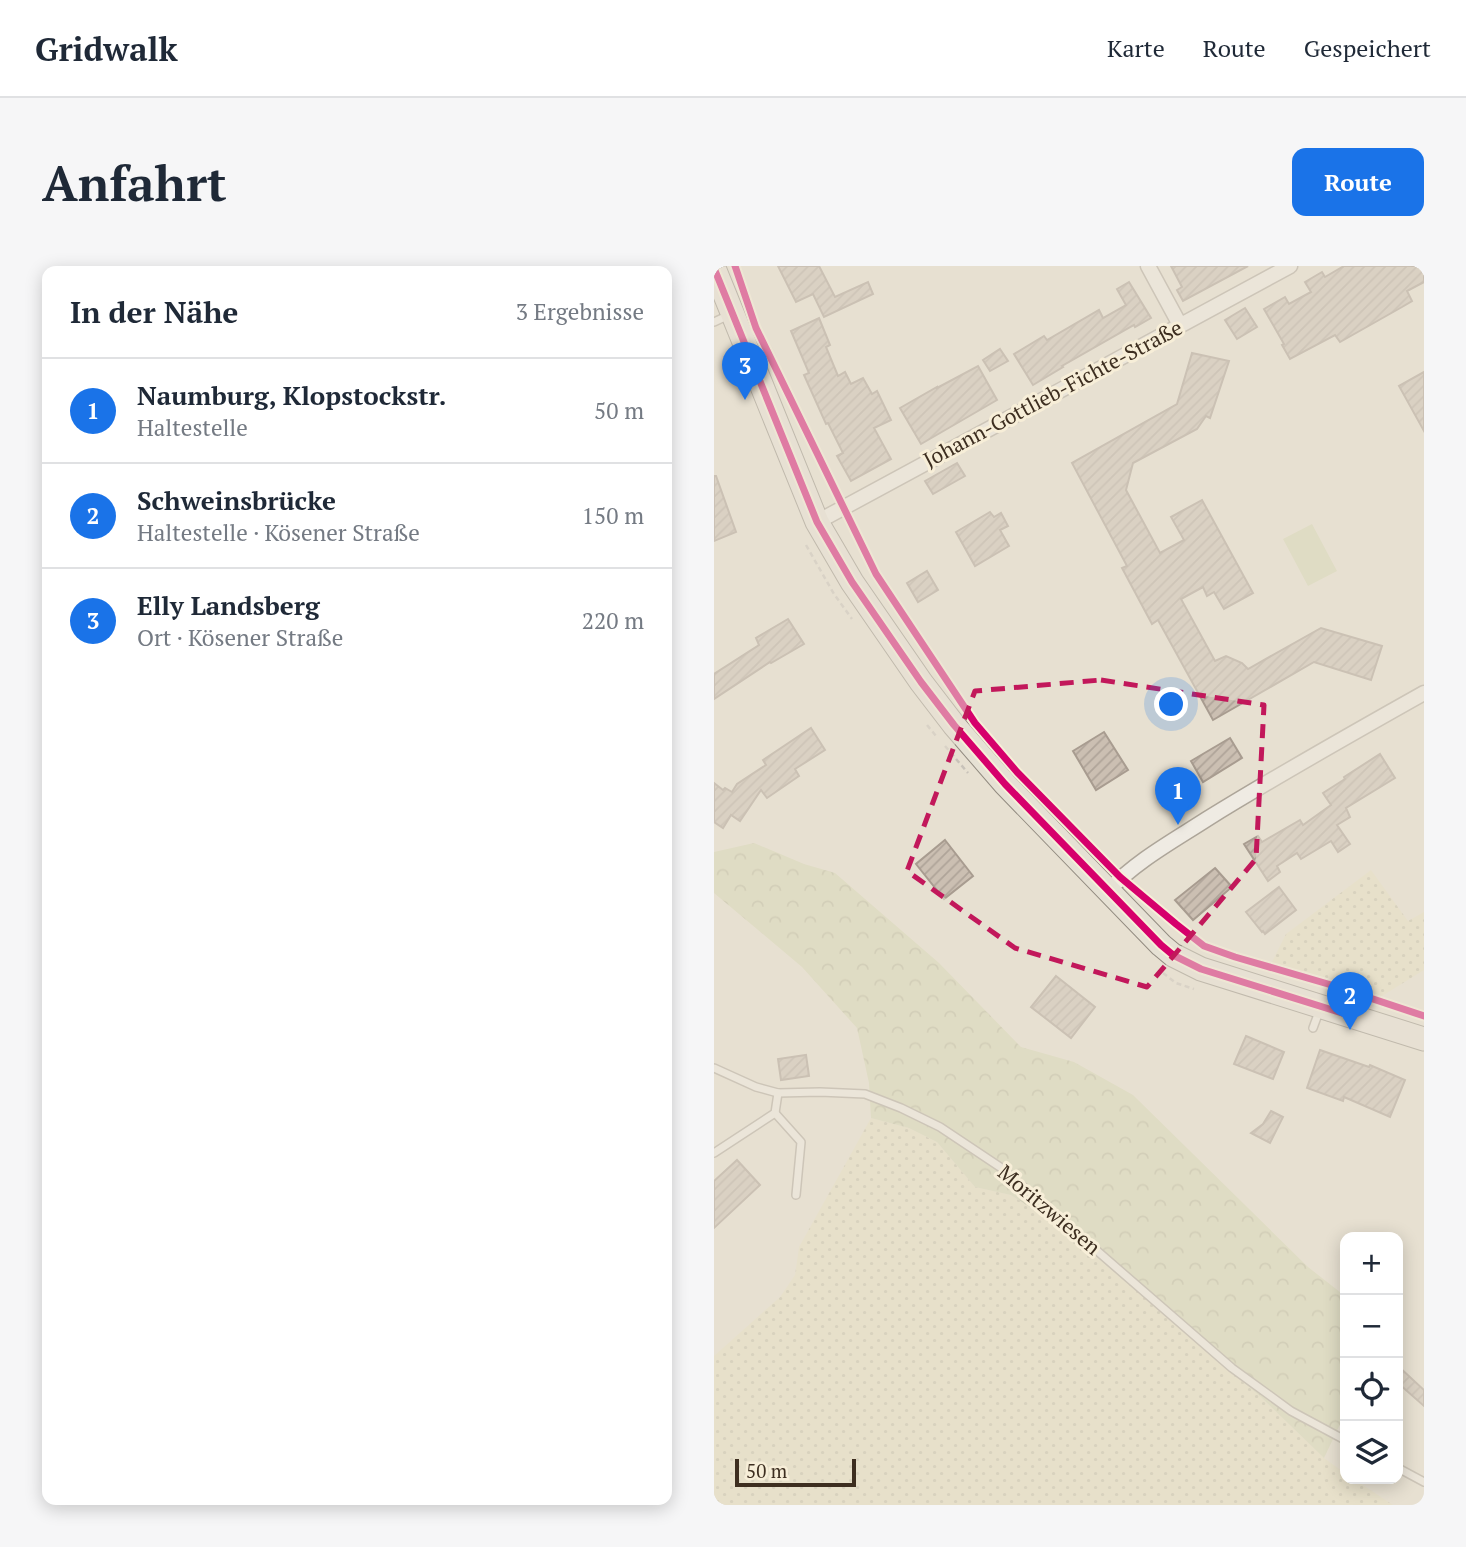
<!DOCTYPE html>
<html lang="de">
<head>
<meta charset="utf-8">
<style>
	:root { --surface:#fff; --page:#f6f6f7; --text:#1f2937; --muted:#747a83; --line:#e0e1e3; --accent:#1a73e8 }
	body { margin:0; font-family:"PT Serif",serif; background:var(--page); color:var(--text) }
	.controls { position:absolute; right:21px; bottom:21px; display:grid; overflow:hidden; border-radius:14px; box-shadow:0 4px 18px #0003 }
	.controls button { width:63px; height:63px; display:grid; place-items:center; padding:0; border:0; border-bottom:2px solid var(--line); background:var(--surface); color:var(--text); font:35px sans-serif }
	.scale { position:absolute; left:21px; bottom:18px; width:121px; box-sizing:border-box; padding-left:7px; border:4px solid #3d2e20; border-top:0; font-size:19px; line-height:24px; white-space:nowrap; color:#3d2e20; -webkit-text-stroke:5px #f7eed8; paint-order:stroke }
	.you { position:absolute; left:458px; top:439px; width:24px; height:24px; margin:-18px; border:5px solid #fff; border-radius:50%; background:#1a73e8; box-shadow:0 0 0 10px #1a73e833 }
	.badge { display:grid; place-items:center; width:46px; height:46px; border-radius:50%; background:var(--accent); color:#fff; font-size:23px; font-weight:700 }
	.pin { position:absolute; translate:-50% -58px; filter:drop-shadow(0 2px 4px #0008) }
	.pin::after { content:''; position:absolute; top:37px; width:24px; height:21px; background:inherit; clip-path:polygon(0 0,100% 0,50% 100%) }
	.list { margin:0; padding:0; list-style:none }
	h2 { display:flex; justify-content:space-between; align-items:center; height:91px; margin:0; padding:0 28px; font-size:30px }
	h2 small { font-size:23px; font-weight:400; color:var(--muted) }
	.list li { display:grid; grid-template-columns:46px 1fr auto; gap:21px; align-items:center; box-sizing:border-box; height:105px; padding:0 28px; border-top:2px solid var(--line) }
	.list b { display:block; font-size:26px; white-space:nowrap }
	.list p { margin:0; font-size:23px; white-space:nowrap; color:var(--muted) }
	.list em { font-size:23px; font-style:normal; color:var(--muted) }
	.icon { flex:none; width:38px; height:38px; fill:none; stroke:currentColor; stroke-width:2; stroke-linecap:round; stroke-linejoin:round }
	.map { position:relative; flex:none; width:710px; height:1239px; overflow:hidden; border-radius:14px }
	header { display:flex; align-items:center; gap:42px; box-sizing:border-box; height:98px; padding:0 35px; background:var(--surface); border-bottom:2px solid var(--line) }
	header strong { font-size:33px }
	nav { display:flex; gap:38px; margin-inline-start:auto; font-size:24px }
	.intro { display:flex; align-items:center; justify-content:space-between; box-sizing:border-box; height:168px; padding:0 42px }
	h1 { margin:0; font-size:49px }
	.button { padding:18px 32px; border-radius:14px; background:var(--accent); color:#fff; font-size:24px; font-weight:700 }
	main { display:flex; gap:42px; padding:0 42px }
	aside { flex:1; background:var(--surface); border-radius:14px; box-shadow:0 4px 18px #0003 }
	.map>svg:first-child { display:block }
	.farmland { fill:url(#farmland-dots) }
	.green { fill:#d6d7b3 }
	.forest { fill:url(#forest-crowns) }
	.building { fill:url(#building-hatch); stroke:#a89c90; stroke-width:2 }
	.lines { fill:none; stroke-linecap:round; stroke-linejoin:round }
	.lane-casing { stroke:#ada599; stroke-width:10 }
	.street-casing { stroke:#ada599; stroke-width:17 }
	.primary-casing { stroke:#928b80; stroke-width:25 }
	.path { stroke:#c8c2b9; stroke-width:2.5; stroke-dasharray:5 3.5; stroke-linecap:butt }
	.lane { stroke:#efebe3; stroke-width:7 }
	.street { stroke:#efebe3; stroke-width:14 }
	.primary { stroke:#e6e1d4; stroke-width:23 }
	.cycleway-casing { stroke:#f7eed8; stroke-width:11 }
	.cycleway { stroke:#d6006c; stroke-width:7 }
	.marked { fill:none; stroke:#c2185b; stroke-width:5; stroke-dasharray:14 9; stroke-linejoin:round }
	.labels { text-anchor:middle; stroke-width:6; stroke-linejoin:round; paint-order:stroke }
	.street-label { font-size:21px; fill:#3d2e20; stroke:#f7eed8 }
</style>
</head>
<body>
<header>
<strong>Gridwalk</strong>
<nav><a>Karte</a><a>Route</a><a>Gespeichert</a></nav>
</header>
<div class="intro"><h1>Anfahrt</h1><a class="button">Route</a></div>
<main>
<aside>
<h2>In der Nähe<small>3 Ergebnisse</small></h2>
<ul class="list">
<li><span class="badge">1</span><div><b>Naumburg, Klopstockstr.</b><p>Haltestelle</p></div><em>50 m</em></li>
<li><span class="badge">2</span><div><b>Schweinsbrücke</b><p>Haltestelle · Kösener Straße</p></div><em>150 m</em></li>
<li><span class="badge">3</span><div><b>Elly Landsberg</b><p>Ort · Kösener Straße</p></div><em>220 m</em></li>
</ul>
</aside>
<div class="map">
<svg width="710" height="1239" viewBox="0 0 710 1239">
	<defs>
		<pattern id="farmland-dots" width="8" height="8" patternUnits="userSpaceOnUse" patternTransform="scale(1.75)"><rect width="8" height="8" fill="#e6dfc2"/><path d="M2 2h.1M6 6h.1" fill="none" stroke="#c6c0a6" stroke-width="1.8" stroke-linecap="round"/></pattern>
		<pattern id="forest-crowns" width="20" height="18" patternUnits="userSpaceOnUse" patternTransform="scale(1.75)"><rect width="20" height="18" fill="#d6d7b3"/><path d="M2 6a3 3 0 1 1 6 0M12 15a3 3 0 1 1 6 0" fill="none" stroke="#b9b99a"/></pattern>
		<pattern id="building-hatch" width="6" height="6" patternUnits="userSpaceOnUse" patternTransform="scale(1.75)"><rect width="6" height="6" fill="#cbbfb2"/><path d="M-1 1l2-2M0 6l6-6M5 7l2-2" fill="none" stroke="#afa499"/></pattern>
	</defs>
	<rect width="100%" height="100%" fill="#e7e0d1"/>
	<g class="farmland">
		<polygon points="657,604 694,655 710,646 710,704 660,735 553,706 572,668"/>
		<polygon points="157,852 195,862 223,876 261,921 297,929 356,968 548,1132 610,1192 631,1207 631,1213 640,1213 679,1239 0,1239 0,1090 66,1031 81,1009 85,981"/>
	</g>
	<polygon class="green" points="598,258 623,305 594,320 569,273"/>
	<polygon class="forest" points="40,577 90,598 121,607 225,697 307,781 360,796 419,829 594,1001 631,1030 631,1148 610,1192 548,1132 356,968 297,929 261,921 223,876 195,862 157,852 155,817 143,762 88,701 0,627 0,586"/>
	<g class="building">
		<polygon points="64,0 105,0 121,31 154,16 159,28 110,51 99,28 82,36"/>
		<polygon points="457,0 534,0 469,35 463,24 468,21"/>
		<polygon points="630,0 710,0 710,16 693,25 698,35 688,41 626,76 621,69 576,93 568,79 570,78 550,43 571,31 575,38 597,26 591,16 608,6 611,11"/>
		<polygon points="415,16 437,52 421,61 420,59 348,100 349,101 319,119 300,88 330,70 333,74 385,44 389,52 412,39 403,23"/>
		<polygon points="531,42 543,61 523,73 511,54"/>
		<polygon points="105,52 116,79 112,81 124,110 131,106 137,118 149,112 158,128 163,125 177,154 160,162 177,193 137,215 123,190 129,187 114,157 112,158 90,109 95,107 77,65"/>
		<polygon points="286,83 294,95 276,105 269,94"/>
		<polygon points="478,87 515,95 496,152 492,150 483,163 419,197 412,224 446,287 470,274 457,251 488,234 539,327 510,343 500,326 493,330 489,321 467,333 501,395 512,390 528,397 534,403 607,362 668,380 657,414 600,396 499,454 444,354 438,358 408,302 413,300 358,197 463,138"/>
		<polygon points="264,100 283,134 207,178 186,142 223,121 223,122"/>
		<polygon points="710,106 710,165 685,120"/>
		<polygon points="243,197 251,210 219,228 211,215"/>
		<polygon points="0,210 2,210 22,266 0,275"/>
		<polygon points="276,246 280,251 287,247 294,260 286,264 295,280 261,300 242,266"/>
		<polygon points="213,305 224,324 204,336 193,317"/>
		<polygon points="74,353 90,378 57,397 56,396 0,433 0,408 45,379 42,372"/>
		<polygon points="97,462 111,484 81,503 85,510 53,532 47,524 26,555 17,549 9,562 0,556 0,517 9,524 11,522 18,526 23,518 52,499 49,494"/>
		<polygon points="390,466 414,504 382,524 359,485"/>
		<polygon points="516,472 528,492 489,516 477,495"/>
		<polygon points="666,488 681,512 632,542 636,551 623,559 636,578 624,586 617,575 587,593 583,587 563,600 566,606 554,615 530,578 544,570 548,576 586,554 589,559 617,539 609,527 631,513 630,511"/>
		<polygon points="231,574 259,610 230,633 202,598"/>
		<polygon points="501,602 518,621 479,654 461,634"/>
		<polygon points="565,621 582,644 551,668 549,665 548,666 532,646"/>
		<polygon points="342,710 381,741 357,772 317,741"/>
		<polygon points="532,770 570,786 559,813 520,798"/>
		<polygon points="606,784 655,801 656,799 691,814 676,851 630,831 629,835 593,822"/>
		<polygon points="92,789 95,810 67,814 64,793"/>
		<polygon points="557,845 569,851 556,877 537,867 549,858"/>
		<polygon points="23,894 46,919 0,962 0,915"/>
		<polygon points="684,1100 710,1124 710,1140 684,1117"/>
	</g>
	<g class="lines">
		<defs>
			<g id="lane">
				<polyline points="0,56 15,49"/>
				<polyline points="599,762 606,743"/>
				<polyline points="0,802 42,821 64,827 106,826 151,828 187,842 226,861 289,903 518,1102 577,1145 631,1174"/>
				<polyline points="61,847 87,876 82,929"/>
				<polyline points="0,887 61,847 64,827"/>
				<polyline points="684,1202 710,1216"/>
			</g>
			<g id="street">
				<polyline points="434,0 466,59"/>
				<polyline points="103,256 576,0"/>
				<path d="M394 625C422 595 459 575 493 553 564 509 637 468 710 427"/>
			</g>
			<polyline id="primary" points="0,2 103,256 138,316 207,416 240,459 291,518 447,679 459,689 487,703 710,773"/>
		</defs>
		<use href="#lane" class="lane-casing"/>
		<use href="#street" class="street-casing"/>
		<use href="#primary" class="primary-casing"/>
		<g class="path">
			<polyline points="92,279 120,328 138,353"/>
			<polyline points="213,459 222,470"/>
			<polyline points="231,480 254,507"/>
			<polyline points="449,707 462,717 480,723"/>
		</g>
		<use href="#lane" class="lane"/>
		<use href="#street" class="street"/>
		<use href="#primary" class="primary"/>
		<defs>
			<g id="cycleway">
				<polyline points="21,0 42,62 162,308 261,457 303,506 406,611 462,658 490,680 521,691 614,718 710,750"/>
				<polyline points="0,2 103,256 138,316 207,416 240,459 291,518 447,679 459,689 487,703 628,747"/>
			</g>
		</defs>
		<use href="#cycleway" class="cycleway-casing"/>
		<use href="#cycleway" class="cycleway"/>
	</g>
	<path d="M0 0H710V1239H0ZM387 414 550 439 542 593 433 721 301 682 193 605 261 425Z" fill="#e7e0d1" fill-opacity=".55" fill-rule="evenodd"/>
	<path class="marked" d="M387 414 550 439 542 593 433 721 301 682 193 605 261 425Z"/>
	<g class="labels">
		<g class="street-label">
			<text transform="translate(339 128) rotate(-28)" y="7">Johann-Gottlieb-Fichte-Straße</text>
			<text transform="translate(335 944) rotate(40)" y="7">Moritzwiesen</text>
		</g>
	</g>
</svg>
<div class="controls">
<button>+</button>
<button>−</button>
<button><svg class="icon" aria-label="locate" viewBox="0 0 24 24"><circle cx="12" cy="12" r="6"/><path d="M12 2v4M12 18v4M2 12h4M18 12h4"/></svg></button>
<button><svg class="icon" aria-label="layers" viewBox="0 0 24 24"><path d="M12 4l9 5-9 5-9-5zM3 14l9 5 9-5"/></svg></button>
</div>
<div class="scale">50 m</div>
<div class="you"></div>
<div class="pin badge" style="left:464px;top:559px">1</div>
<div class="pin badge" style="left:636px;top:764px">2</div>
<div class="pin badge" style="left:31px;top:134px">3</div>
</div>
</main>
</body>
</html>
